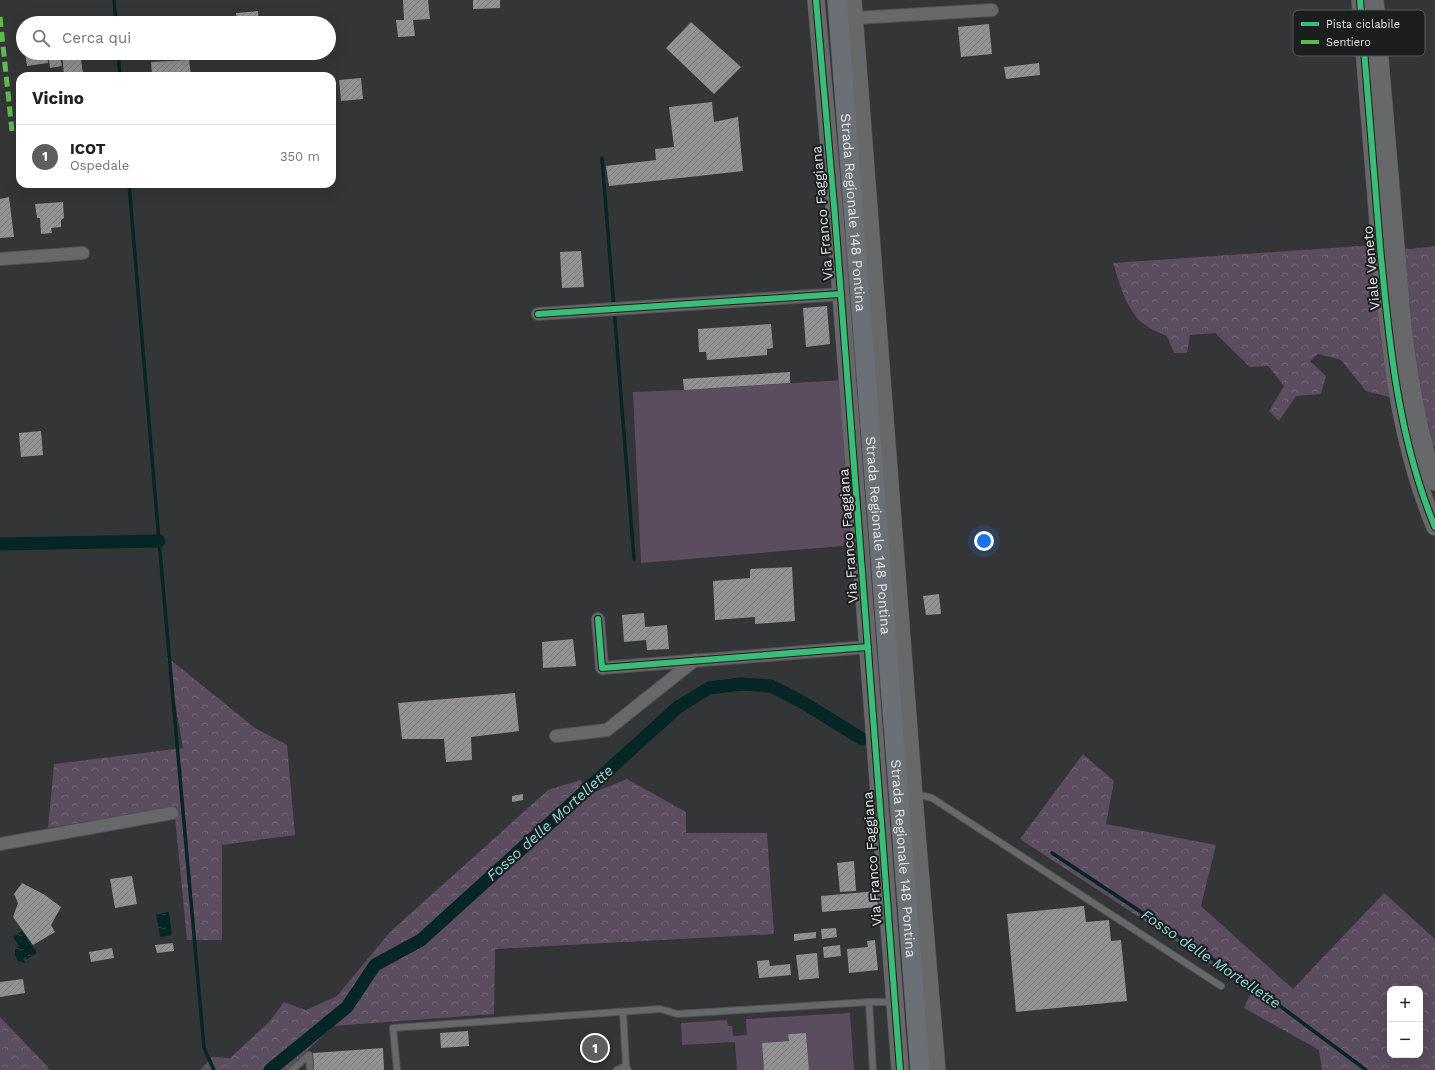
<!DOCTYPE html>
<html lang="it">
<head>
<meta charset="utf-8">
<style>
	:root { --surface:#fff; --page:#f2f2f2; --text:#222; --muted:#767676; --line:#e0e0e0; --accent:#5d5e5f }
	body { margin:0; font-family:"Work Sans",sans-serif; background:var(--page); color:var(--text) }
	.controls { position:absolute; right:12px; bottom:12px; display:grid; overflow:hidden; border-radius:8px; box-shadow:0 4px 16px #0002 }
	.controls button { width:36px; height:36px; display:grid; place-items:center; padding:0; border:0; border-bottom:1px solid var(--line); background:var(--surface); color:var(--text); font:20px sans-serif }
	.you { position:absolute; left:984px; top:541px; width:14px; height:14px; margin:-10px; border:3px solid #fff; border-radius:50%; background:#1a73e8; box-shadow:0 0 0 6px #1a73e833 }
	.badge { display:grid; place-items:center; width:26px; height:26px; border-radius:50%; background:var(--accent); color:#fff; font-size:13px; font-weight:700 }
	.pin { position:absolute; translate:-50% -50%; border:2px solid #fff; box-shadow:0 1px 4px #0006 }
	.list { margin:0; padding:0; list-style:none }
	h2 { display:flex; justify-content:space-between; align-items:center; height:52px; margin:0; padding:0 16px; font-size:17px }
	h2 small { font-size:13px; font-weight:400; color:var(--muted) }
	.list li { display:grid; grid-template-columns:26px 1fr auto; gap:12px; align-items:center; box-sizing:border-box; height:64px; padding:0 16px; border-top:1px solid var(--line) }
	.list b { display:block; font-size:15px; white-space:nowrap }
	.list p { margin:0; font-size:13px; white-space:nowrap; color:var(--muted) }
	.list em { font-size:13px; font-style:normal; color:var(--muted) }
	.icon { flex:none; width:22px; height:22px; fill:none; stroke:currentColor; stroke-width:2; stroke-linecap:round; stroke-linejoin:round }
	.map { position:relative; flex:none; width:1435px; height:1070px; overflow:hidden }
	.search { position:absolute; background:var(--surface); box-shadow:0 4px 16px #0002; left:16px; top:16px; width:320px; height:44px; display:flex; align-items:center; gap:10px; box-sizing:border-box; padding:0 14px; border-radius:22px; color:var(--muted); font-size:15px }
	.panel { position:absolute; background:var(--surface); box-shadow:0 4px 16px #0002; left:16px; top:72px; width:320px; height:116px; border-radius:12px }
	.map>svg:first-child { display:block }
	.grass { fill:#5b4c5f }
	.forest { fill:url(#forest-crowns); fill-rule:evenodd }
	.water { fill:url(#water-ripples) }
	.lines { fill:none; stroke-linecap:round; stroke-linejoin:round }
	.stream { stroke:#062525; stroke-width:3.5 }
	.canal { stroke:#062525; stroke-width:13 }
	.building { fill:url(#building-hatch) }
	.lane-casing { stroke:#515253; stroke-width:8 }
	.street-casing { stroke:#515253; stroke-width:14 }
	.secondary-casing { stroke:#515253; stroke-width:18 }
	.primary-casing { stroke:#515253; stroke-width:20 }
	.lane { stroke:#676869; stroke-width:6 }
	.street { stroke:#676869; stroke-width:12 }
	.secondary { stroke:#676869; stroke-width:17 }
	.primary { stroke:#6a7075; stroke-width:19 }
	.quiet { stroke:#5cbc4b; stroke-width:5; stroke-dasharray:10 5; stroke-linecap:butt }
	.cycleway-casing { stroke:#1c1d1e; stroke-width:8 }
	.cycleway { stroke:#3abd76; stroke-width:6 }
	.labels { text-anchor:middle; stroke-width:4; stroke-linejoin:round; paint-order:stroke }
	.street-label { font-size:14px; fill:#e4e5e7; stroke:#1c1d1e }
	.water-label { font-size:15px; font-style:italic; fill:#89d8d9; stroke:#1c1d1e }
	.key { fill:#1c1d1e; stroke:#58595a; stroke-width:1 }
	.key-label { font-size:11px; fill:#e4e5e7 }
</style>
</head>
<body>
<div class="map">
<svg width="1435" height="1070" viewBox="0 0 1435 1070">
	<defs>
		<pattern id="forest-crowns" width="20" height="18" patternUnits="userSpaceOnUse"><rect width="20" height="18" fill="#5b4c5f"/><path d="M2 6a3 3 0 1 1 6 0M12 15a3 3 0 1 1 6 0" fill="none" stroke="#726676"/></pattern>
		<pattern id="water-ripples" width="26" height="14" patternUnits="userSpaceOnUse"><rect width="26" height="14" fill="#062525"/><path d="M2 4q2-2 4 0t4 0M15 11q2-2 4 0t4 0" fill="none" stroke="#2a4445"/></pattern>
		<pattern id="building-hatch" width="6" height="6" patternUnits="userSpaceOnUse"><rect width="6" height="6" fill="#929293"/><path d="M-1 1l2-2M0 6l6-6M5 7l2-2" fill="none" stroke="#7b7b7c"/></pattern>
	</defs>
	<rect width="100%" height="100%" fill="#343537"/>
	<g class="grass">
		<polygon points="842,380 853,536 843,546 641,563 633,392 684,390"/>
		<polygon points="850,1013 854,1070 809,1070 806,1033 788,1034 789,1041 762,1043 764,1070 737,1070 735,1042 682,1045 681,1023 727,1020 728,1026 732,1026 733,1036 747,1035 746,1019"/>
	</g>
	<g class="forest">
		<path d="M1375 245 1411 249 1435 246V446L1431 447 1423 418 1389 397 1366 391 1341 360 1318 354 1310 361 1326 376 1321 394 1296 396 1279 421 1269 411 1284 386 1268 366 1250 367 1215 333 1190 335 1187 353H1174L1167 336C1157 332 1145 327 1137 318 1124 302 1119 282 1113 263Z"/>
		<polygon points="167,657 255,728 287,745 295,835 222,845 222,940 187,940 174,807 48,828 54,764 183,748"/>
		<path d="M1083 754 1114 781 1106 824 1216 845 1201 906 1293 989 1384 893 1435 939V1070H1322L1319 1050 1244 1008 1252 991 1020 839ZM1390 989H1420V1055H1390Z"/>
		<polygon points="627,779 686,812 686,833 767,833 774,934 495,949 494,1014 333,1026 287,1070 200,1070 212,1057 230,1058 270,1021 284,1002 306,1010 337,996 390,932 548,790 581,780 585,796"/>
		<polygon points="0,1017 47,1066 49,1070 0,1070"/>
	</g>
	<g class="water">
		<polygon points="169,912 172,935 160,937 156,914"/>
		<polygon points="22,931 37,953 27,959 26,957 23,959 25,962 24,963 18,961 15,955 15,949 19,946 13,937"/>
	</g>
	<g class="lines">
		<g class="stream">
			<polyline points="114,0 116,23"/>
			<polyline points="118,53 120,76"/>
			<polyline points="602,158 634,559"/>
			<polyline points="129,184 159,541 204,1048 214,1070"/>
			<polyline points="1052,853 1253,986 1366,1070"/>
		</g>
		<g class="canal">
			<polyline points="0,544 159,541"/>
			<polyline points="270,1070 347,1007 375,965 421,940 678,707 709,688 741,684 771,686 804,703 862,739"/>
		</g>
	</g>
	<g class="building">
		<polygon points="403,0 428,0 430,19 413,20 415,36 398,37 396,20 404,20"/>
		<polygon points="473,0 500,0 500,8 473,9"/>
		<polygon points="258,11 259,23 237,23 236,13"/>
		<polygon points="691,22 741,67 714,94 666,48"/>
		<polygon points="989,24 992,54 961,57 958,27"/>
		<polygon points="25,53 47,53 48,63 27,66"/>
		<polygon points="48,53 58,53 58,56 60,57 62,66 50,68"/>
		<polygon points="62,53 69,53 69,55 80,53 83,74 64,76"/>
		<polygon points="286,53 308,53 308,54 286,56"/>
		<polygon points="189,60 191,76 152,76 151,62"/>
		<polygon points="1039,63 1040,75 1006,79 1004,67"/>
		<polygon points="361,78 363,99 341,101 339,80"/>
		<polygon points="712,102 714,122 738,117 743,171 609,186 606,166 656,160 655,149 674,147 669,107"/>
		<polygon points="9,197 14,237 0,238 0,199"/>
		<polygon points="63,202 64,218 61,220 61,227 51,228 52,233 41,234 40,218 37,218 35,204"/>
		<polygon points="581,251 584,287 562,288 560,252"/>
		<polygon points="827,306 830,344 806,347 803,308"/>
		<polygon points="771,324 773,348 767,349 767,355 707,360 706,352 699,352 698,329"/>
		<polygon points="790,372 790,383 684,390 683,379"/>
		<polygon points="41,431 43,455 21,457 19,433"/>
		<polygon points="792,567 795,621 755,624 755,617 715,620 713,581 750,578 750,569"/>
		<polygon points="939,594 941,614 926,615 923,596"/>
		<polygon points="644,613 645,627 667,625 669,649 647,650 646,640 624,642 622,615"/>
		<polygon points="573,639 576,666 543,668 542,642"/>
		<polygon points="515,693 519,731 471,737 472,760 446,762 444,739 402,739 398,703"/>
		<polygon points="523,794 523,800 512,802 512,796"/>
		<polygon points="854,861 856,891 840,892 837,863"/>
		<polygon points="132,876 137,904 115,908 110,879"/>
		<polygon points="22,883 45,895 61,907 51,925 55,932 33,945 13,917 18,903 14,894"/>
		<polygon points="877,891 878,907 822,912 821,896"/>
		<polygon points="1084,906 1086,922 1109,920 1111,941 1121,940 1127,1001 1016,1012 1007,914"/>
		<polygon points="836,928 837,937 822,939 821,929"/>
		<polygon points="816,932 816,938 794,941 794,934"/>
		<polygon points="875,940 878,970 849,973 847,949 868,947 867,941"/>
		<polygon points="173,943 174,951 157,953 155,945"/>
		<polygon points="840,945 841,956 824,958 823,947"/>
		<polygon points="112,948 114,958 91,962 89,952"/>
		<polygon points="817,953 819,978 799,980 796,955"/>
		<polygon points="769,960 770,966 790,964 791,975 759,978 757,961"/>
		<polygon points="23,979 25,993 0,997 0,982"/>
		<polygon points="468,1031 469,1046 441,1048 440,1033"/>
		<polygon points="806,1033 809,1070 764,1070 762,1043 789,1041 788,1034"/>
		<polygon points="383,1048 384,1070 314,1070 313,1053"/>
	</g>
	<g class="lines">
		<defs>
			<g id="lane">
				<polyline points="916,794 932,798 1221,986"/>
				<polyline points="869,1002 894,1002"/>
				<polyline points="623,1012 626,1066"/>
				<polyline points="292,1070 309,1055 310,1070"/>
				<polyline points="397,1070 393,1028 661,1009 677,1014 869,1002 873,1070"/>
				<polyline points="617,1070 626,1066 628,1070"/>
			</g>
			<g id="street">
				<polyline points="855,18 992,10"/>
				<polyline points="0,259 83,253"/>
				<polyline points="538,314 841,294"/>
				<polyline points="598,619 602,668 868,647"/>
				<polyline points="556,736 607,730 695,660"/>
				<polyline points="0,844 172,813"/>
			</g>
			<g id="secondary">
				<polyline points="816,0 835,217 900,1070"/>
				<polyline points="853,0 917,834 937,1070"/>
				<path d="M1360 0C1367 82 1373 165 1380 247 1389 342 1398 438 1435 527"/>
				<path d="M1375 0 1403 328C1410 381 1418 432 1435 482"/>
			</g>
			<g id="primary">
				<path id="s1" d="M837 0 920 1070"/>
			</g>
		</defs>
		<use href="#lane" class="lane-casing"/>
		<use href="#street" class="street-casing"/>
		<use href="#secondary" class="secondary-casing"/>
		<use href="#primary" class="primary-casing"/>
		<use href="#lane" class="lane"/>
		<use href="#street" class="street"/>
		<use href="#secondary" class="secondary"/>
		<use href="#primary" class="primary"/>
		<polyline class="quiet" points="0,17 12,131"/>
		<defs>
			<g id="cycleway">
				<polyline points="816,0 835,217 900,1070"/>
				<path d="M1360 0C1367 82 1373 165 1380 247 1389 342 1398 438 1435 527"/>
				<polyline points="538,314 841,294"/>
				<polyline points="598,619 602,668 868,647"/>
			</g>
		</defs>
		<use href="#cycleway" class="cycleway-casing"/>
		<use href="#cycleway" class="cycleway"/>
	</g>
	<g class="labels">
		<g class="street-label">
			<text dy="5" stroke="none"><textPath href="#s1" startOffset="213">Strada Regionale 148 Pontina</textPath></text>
			<text transform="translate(822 213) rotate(-95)" y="5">Via Franco Faggiana</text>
			<text transform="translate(1371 268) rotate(-95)" y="5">Viale Veneto</text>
			<text dy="5" stroke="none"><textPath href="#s1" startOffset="537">Strada Regionale 148 Pontina</textPath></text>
			<text transform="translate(848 536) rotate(-94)" y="5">Via Franco Faggiana</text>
			<text dy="5" stroke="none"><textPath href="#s1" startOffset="861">Strada Regionale 148 Pontina</textPath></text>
			<text transform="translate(872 859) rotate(-94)" y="5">Via Franco Faggiana</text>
		</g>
		<g class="water-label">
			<text transform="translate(550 823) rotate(-42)" y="5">Fosso delle Mortellette</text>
			<text transform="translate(1211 959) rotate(34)" y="5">Fosso delle Mortellette</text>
		</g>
	</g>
	<rect x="1293" y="10" width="132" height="46" rx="6" class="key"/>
	<rect x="1301" y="22" width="18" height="4" fill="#3abd76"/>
	<rect x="1301" y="40" width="18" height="4" fill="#5cbc4b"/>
	<g class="key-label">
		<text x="1326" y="28">Pista ciclabile</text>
		<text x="1326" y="46">Sentiero</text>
	</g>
</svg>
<div class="controls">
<button>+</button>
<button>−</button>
</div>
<div class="you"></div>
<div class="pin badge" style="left:595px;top:1048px">1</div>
<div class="search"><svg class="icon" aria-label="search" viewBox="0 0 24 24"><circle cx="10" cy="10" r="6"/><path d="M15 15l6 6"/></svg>Cerca qui</div>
<section class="panel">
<h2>Vicino<small></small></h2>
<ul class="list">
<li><span class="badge">1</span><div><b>ICOT</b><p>Ospedale</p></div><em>350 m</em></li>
</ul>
</section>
</div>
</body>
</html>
